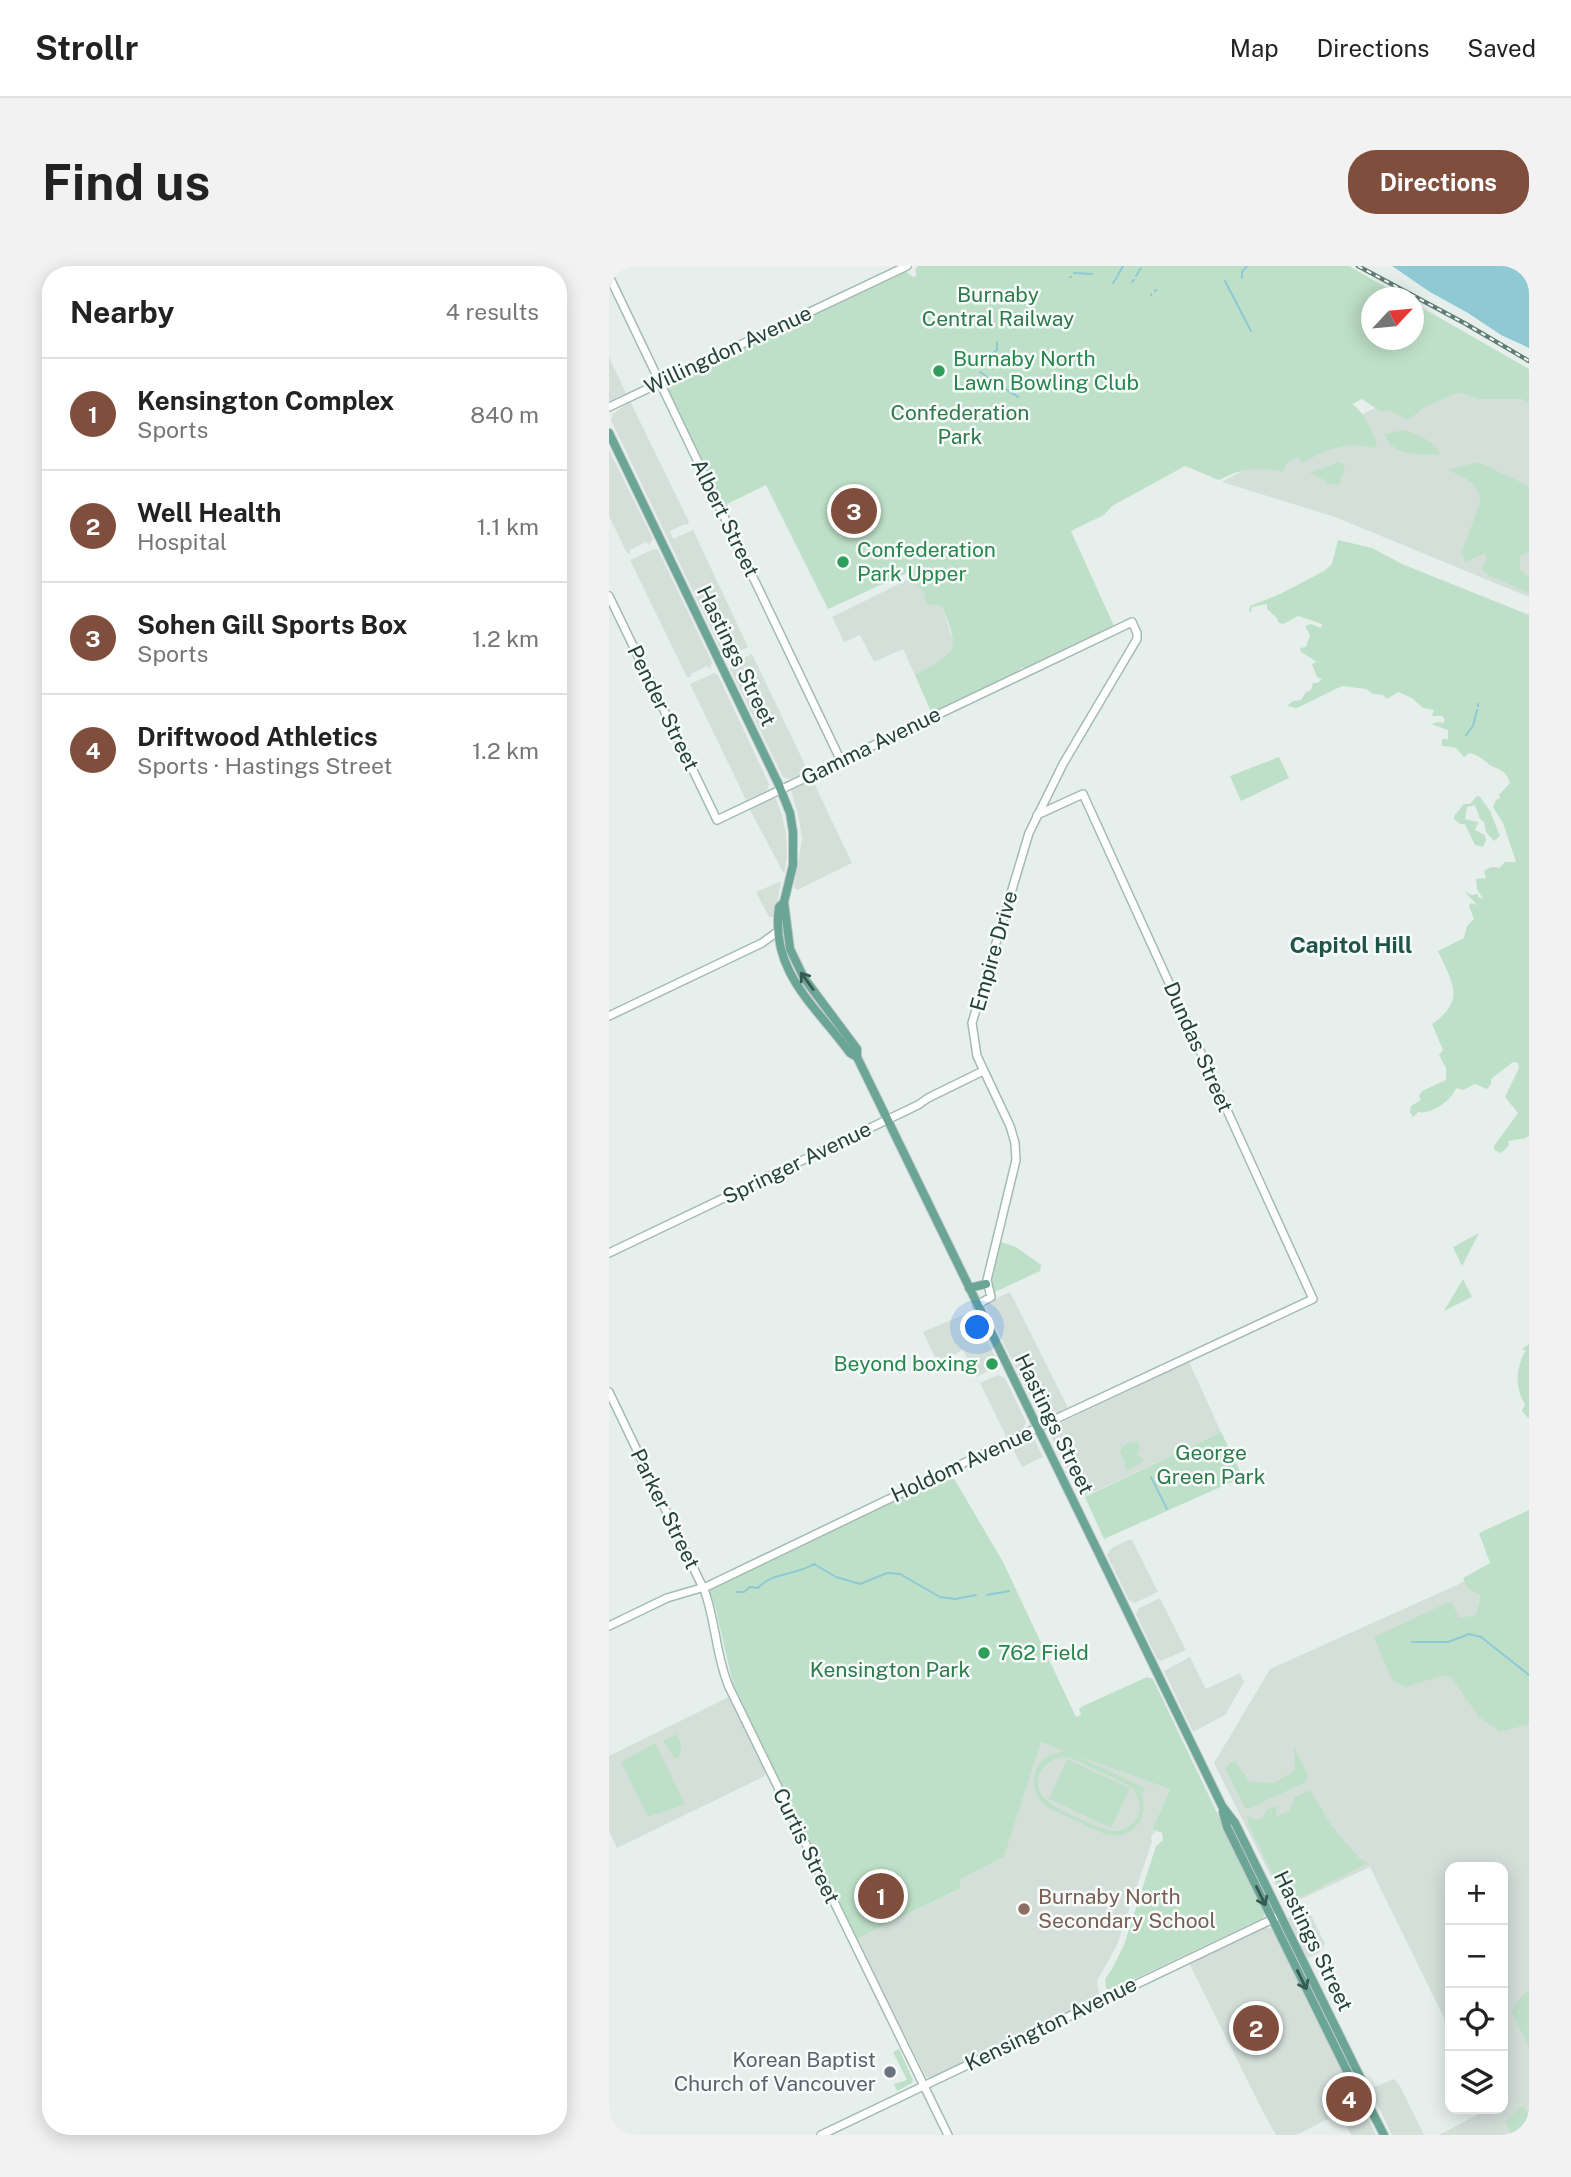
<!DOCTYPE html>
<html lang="en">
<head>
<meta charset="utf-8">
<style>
	:root { --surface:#fff; --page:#f2f2f2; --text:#222; --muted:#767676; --line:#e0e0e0; --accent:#804e3d }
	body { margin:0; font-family:"Public Sans",sans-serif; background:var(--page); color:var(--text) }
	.controls { position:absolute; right:21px; bottom:21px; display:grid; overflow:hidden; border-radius:14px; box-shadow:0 4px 18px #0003 }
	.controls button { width:63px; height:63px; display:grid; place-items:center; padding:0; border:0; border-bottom:2px solid var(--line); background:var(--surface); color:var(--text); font:35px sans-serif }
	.compass { position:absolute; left:752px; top:21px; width:63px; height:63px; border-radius:50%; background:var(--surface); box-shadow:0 4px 18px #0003; rotate:64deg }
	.you { position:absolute; left:369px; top:1062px; width:24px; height:24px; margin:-18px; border:5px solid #fff; border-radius:50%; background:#1a73e8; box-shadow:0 0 0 10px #1a73e833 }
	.badge { display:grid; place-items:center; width:46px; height:46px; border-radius:50%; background:var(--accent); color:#fff; font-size:23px; font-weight:700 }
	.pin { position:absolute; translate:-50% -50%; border:4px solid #fff; box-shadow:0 2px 7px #0006 }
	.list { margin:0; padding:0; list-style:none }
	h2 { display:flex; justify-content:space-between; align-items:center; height:91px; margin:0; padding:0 28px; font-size:30px }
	h2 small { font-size:23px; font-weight:400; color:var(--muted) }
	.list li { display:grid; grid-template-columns:46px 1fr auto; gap:21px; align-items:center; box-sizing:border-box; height:112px; padding:0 28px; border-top:2px solid var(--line) }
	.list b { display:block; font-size:26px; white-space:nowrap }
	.list p { margin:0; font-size:23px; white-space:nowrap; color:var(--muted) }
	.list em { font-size:23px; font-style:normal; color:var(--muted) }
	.icon { flex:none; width:38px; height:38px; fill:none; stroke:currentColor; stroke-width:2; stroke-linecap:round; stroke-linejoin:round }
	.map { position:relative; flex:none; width:920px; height:1869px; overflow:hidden; border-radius:28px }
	header { display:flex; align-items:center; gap:42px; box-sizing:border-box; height:98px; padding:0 35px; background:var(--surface); border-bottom:2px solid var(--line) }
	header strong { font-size:33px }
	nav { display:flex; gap:38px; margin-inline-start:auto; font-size:24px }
	.intro { display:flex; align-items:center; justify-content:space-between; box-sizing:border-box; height:168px; padding:0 42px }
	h1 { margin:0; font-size:49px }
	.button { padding:18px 32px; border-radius:28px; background:var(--accent); color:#fff; font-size:24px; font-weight:700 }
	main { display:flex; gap:42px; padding:0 42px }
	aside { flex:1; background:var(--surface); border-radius:28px; box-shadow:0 4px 18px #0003 }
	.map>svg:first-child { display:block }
	.built { fill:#d4dfda }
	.green { fill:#bfe0c8; fill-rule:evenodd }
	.water { fill:#8ec9d4 }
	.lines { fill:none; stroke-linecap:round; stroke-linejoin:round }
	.stream { stroke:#8ec9d4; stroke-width:2 }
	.secondary-casing { stroke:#a4bbb3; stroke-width:10 }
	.primary-casing { stroke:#c2cac8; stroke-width:10 }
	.secondary { stroke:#fff; stroke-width:7 }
	.primary { stroke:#6aa596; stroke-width:8 }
	.rail-casing { stroke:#5f7d75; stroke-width:4.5 }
	.rail { stroke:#f7fbf9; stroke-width:2; stroke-dasharray:5; stroke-linecap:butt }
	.oneway { stroke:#365b51 }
	.leisure-dot { fill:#2e9e5b; stroke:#f7fbf9; stroke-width:2.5 }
	.education-dot { fill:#8d6e63; stroke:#f7fbf9; stroke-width:2.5 }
	.worship-dot { fill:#6b7280; stroke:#f7fbf9; stroke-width:2.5 }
	.labels { text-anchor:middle; stroke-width:5; stroke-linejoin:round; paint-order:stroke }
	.park-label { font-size:21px; fill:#2d7a4b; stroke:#f7fbf9 }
	.street-label { font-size:21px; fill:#24423a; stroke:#f7fbf9 }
	.leisure-label { font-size:21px; fill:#27864d; stroke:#f7fbf9; text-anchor:start }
	.education-label { font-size:21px; fill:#785e54; stroke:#f7fbf9; text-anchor:start }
	.worship-label { font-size:21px; fill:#5b616d; stroke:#f7fbf9; text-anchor:end }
	.neighbourhood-label { font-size:23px; font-weight:bold; fill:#1f5548; stroke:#f7fbf9 }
</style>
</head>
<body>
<header>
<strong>Strollr</strong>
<nav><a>Map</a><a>Directions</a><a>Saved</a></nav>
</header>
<div class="intro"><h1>Find us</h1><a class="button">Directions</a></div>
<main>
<aside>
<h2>Nearby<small>4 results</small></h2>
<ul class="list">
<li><span class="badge">1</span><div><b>Kensington Complex</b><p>Sports</p></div><em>840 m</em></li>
<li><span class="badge">2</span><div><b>Well Health</b><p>Hospital</p></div><em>1.1 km</em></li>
<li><span class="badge">3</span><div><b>Sohen Gill Sports Box</b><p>Sports</p></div><em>1.2 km</em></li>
<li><span class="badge">4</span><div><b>Driftwood Athletics</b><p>Sports · Hastings Street</p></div><em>1.2 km</em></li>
</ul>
</aside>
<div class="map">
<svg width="920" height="1869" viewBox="0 0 920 1869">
	<rect width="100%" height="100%" fill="#e6efeb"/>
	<g class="built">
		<polygon points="0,91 17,127 0,135"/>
		<polygon points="870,94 920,115 920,331 726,251 613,216 650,196"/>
		<polygon points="21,135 80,256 78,259 76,258 61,265 64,273 84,264 139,381 120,390 120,392 115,390 2,154 4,148"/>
		<polygon points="0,184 44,273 40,279 37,276 21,284 21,288 18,287 0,250"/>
		<polygon points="45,283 49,284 103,396 101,403 98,400 82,408 82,411 78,411 21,294"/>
		<polygon points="300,313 333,340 345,377 339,389 306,409 294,383 265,396 251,369 235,376 223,351"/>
		<polygon points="143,388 199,505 181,513 174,511 121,403 123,398"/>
		<polygon points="105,407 109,409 160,518 158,524 137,534 81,418"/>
		<polygon points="203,513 243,597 188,624 185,621 193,573 190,552 182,524"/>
		<polygon points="162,531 167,533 173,549 177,569 178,590 175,608 140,542"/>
		<polygon points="170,616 172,616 165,651 160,651 147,626"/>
		<polygon points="401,1026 459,1142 437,1153 432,1152 377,1042 380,1036"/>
		<polygon points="359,1047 366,1049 389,1097 386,1102 367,1111 354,1084 329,1097 314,1066"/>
		<polygon points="580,1096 612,1166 472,1232 439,1163"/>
		<polygon points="389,1109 396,1112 417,1156 413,1165 398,1172 371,1117"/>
		<polygon points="420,1171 425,1173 434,1191 413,1201 402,1179"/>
		<polygon points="920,1267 920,1869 830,1869 879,1843 894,1843 894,1601 841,1601 841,1764 761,1601 677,1640 605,1497 661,1403 848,1319 890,1297"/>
		<polygon points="519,1274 523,1274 549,1326 526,1337 520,1334 498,1289 503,1282"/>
		<polygon points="551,1332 577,1384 552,1395 548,1393 527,1348 530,1342"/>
		<polygon points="581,1391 597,1423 631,1407 635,1416 616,1449 584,1466 555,1405"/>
		<polygon points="120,1431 156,1506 156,1510 8,1582 0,1565 0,1490"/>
		<polygon points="431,1476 561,1522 543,1563 547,1565 542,1570 543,1576 508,1679 488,1715 490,1726 487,1732 472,1737 441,1756 364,1793 324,1811 317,1811 248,1673 349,1624 352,1613 395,1591"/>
		<polygon points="698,1641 716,1678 710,1687 698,1692 679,1653 683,1648"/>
		<polygon points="656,1661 664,1663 749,1833 747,1839 687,1869 667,1869 654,1846 580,1697"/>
		<polygon points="785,1813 791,1820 815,1869 783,1869 761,1823"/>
		<polygon points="752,1845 756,1847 767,1869 742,1869 735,1854"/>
	</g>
	<g class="green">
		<path d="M309 0H740L794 31 762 32V74H804L805 37 920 103V137L913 133H869L850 126 816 141 799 154 779 144 772 146 753 133 743 138C755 146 763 164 768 177L766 182C737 176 719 181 695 197L688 191 677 198 674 206C647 200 634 202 610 214L576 200 503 240 495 249 462 265 505 360 427 399 417 403 413 401 404 410 323 448 306 409C348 384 352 387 333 340L317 338 315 326 300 313 304 310 302 305 219 343 157 219 118 238 119 242 114 240 56 118 113 90 117 92 124 89 129 82 284 10 296 5 304 11 308 9 306 4Z"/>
		<path d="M795 164C808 169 826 174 831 188 810 189 783 190 775 168Z"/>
		<polygon points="730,196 736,200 730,219 717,218 715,214 700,207"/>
		<path d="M865 197 873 198 920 220V286L912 289 910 303 920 311V327L877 308 873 302 878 294 876 287 856 296 853 286 871 236C871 217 853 210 838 204Z"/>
		<path d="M729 274 763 282 793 298 920 349V869L917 872 899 875 900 879 892 887 885 884V880L909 847 896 831 910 802 909 797 904 796 882 813V818L878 823 866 818 854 824 847 822C842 835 822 849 809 846L804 851 801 846 802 840 812 834 810 830 813 825 837 814V802L830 789 834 784 823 758C857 734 844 718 829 685L855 672 858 660 865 653 860 640 862 637 868 639 856 626 863 629 869 628V631L874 633 868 623 867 613 877 612 875 605C880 601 885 600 890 602L896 596H907L894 557 884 541 887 534 891 532 890 529 901 517C897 503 889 504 881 499 873 493 870 489 860 487L855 491C844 480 851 482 833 480V473H839V464L822 458 829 456 834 457 836 454 833 450H823L825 444 814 442 803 432 789 426 778 433 774 429 764 428 757 423 733 420 688 442 678 440 684 435 692 434 697 426 702 424 704 417H708L713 413 708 411 703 398 708 396 692 386 691 382 697 381 701 369 696 360 702 358 712 362 713 358 689 350 674 358 669 356 668 352 658 343V338L643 341 642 346 640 345 641 340 671 328 715 305 723 298Z"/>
		<polygon points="670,491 680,512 632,535 621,510"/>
		<polygon points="868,530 871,531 881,545 891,570 885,575 877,566 875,556 871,553 866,539 858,541 856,553 869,556 866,564 876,569 877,574 874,581 866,579 856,558 851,558 845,553 846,549 855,538 861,538"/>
		<polygon points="870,967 853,1000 844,981"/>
		<polygon points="392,976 407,981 432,999 431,1005 386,1026 381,1015"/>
		<polygon points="854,1013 863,1031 835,1045"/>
		<path d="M920 1078V1151L919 1152 913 1145 916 1138C905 1121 907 1101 917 1084H912Z"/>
		<polygon points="612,1166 634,1211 495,1273 476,1231"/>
		<polygon points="521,1176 528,1176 531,1182 528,1188 535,1194 520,1204 516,1203 515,1194 511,1187 514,1180"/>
		<path d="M338 1209 342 1210 347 1216 394 1296 467 1451 472 1449 470 1443 474 1440 538 1411 544 1413 655 1645V1650L652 1653 504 1723H497L496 1713 503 1703 515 1679 547 1580 554 1574 553 1567 543 1563 561 1523 469 1490 536 1522 535 1526 531 1525C541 1547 528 1572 502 1569 492 1568 481 1561 472 1557 461 1551 447 1547 437 1540 422 1529 420 1505 435 1493 441 1488 449 1487 455 1485L432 1476 395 1591 352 1613 350 1623 248 1673 124 1418 107 1344 101 1326 102 1323ZM452 1491 462 1492 519 1519C527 1526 533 1536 530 1548 526 1558 515 1566 504 1565 491 1564 443 1541 435 1532 420 1515 434 1495 452 1491Z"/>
		<polygon points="920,1244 920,1458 891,1466 870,1451 841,1410 829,1411 796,1421 783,1414 765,1371 842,1335 850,1352 867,1349 872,1329 859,1323 854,1312 881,1297 870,1267"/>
		<path d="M67 1468C73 1476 74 1483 69 1492L66 1493 54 1475Z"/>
		<polygon points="46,1477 76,1538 39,1551 12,1496"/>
		<polygon points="685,1481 699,1509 697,1516 639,1543 636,1542 616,1502 625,1494 641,1516 665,1517 686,1504"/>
		<polygon points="458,1493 521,1522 502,1562 440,1533"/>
		<polygon points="701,1524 722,1559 750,1592 759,1597 678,1638 639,1558 638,1550 647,1554 654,1552 657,1544 668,1540 667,1550 680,1545 686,1531"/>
		<polygon points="920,1723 920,1782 903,1746 906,1738"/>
		<polygon points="290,1783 304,1814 303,1817 288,1825 285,1818 298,1814 284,1786"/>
		<polygon points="914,1839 920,1849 920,1869 903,1869 896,1856"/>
	</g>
	<polygon class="water" points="783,0 920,0 920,82 892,69 859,47 821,26"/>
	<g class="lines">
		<g class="stream">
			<polyline points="465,7 483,8"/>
			<polyline points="509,9 514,0"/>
			<polyline points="527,10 532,2"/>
			<polyline points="461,11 462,11"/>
			<polyline points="633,12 633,6 638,0"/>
			<polyline points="616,15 642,65"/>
			<polyline points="523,16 525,14"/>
			<polyline points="504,17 508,11"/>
			<polyline points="546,25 547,24"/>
			<polyline points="542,29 542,28"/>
			<polyline points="378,92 388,84 388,76"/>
			<polyline points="371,106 409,131"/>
			<polyline points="869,440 869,438"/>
			<polyline points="857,469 864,460 868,444"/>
			<polyline points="542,1211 558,1243"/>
			<path d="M128 1326H135L141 1321 149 1322C163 1306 188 1309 205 1298L227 1311 251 1318 278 1307 291 1308 331 1331 346 1333 367 1329"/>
			<polyline points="378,1329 400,1325"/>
			<polyline points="803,1376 839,1376 860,1368 872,1371 920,1409"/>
		</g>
		<defs>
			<g id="secondary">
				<polyline points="0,10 232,495"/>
				<polyline points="0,141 298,0"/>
				<polyline points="0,330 108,554 523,356 528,367 528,373 454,498 420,567 363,757 368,790 401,860 406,877 407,894 378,1014 382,1031 368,1039"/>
				<polyline points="0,750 153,677 168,666"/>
				<polyline points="0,987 309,839 319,832 374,805"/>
				<path d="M0 1126 96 1326C107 1357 107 1391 120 1421L339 1869"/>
				<polyline points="0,1360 58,1332 99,1320 436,1158 704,1033 474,528 428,549"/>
				<polyline points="212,1869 668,1651"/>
			</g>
			<g id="primary">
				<polyline points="0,167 169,517 181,547 184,566 184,599 175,636 181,683 195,712 248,783 248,791 613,1540 626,1557 756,1821 755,1830"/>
				<path d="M175 636 170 641C161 706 206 739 241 787L248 791"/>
				<polyline points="360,1022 377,1018"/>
				<polyline points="614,1546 618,1561 736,1801 747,1823 755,1830 775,1869"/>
			</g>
		</defs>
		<use href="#secondary" class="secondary-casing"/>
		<use href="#primary" class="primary-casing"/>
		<use href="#secondary" class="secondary"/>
		<use href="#primary" class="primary"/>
		<defs>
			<polyline id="rail" points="749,0 857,58 920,95"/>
		</defs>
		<use href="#rail" class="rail-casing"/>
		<use href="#rail" class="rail"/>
	</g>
	<defs><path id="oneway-shaft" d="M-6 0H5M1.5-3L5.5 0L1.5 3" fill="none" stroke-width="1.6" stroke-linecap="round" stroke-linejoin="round" transform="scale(1.75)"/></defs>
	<g class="oneway">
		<use href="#oneway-shaft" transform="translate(198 715) rotate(-126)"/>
		<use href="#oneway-shaft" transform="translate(652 1630) rotate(64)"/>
		<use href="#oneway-shaft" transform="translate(693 1714) rotate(64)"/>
	</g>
	<g class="leisure-dot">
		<circle cx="330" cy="105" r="7"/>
		<circle cx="234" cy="296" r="7"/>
		<circle cx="383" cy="1098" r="7"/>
		<circle cx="375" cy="1387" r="7"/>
	</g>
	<circle class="education-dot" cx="415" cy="1643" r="7"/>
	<circle class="worship-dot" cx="281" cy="1806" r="7"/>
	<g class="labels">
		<g class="park-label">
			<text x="389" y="36">Burnaby<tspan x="389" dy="24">Central Railway</tspan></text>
			<text x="351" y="154">Confederation<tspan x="351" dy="24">Park</tspan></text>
			<text x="602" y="1194">George<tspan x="602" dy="24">Green Park</tspan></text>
			<text x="281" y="1411">Kensington Park</text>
		</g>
		<g class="street-label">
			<text transform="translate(119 84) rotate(-25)" y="7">Willingdon Avenue</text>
			<text transform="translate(116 252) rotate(64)" y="7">Albert Street</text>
			<text transform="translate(127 390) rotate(64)" y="7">Hastings Street</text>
			<text transform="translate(54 442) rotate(64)" y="7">Pender Street</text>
			<text transform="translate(262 480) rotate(-26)" y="7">Gamma Avenue</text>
			<text transform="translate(385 685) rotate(-74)" y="7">Empire Drive</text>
			<text transform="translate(589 781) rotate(66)" y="7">Dundas Street</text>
			<text transform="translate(188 897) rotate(-26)" y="7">Springer Avenue</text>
			<text transform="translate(445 1158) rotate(64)" y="7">Hastings Street</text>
			<text transform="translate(353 1198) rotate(-25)" y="7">Holdom Avenue</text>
			<text transform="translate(56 1243) rotate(64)" y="7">Parker Street</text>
			<text transform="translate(197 1580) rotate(64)" y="7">Curtis Street</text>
			<text transform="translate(704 1675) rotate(64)" y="7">Hastings Street</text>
			<text transform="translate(442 1758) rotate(-26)" y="7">Kensington Avenue</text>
		</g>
		<g class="leisure-label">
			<text x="344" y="100">Burnaby North<tspan x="344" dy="24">Lawn Bowling Club</tspan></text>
			<text x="248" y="291">Confederation<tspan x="248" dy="24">Park Upper</tspan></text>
			<text x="369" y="1105" text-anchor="end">Beyond boxing</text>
			<text x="389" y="1394">762 Field</text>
		</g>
		<g class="education-label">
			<text x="429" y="1638">Burnaby North<tspan x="429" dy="24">Secondary School</tspan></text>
		</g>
		<g class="worship-label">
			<text x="267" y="1801">Korean Baptist<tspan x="267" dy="24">Church of Vancouver</tspan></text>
		</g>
		<g class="neighbourhood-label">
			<text x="742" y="687">Capitol Hill</text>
		</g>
	</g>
</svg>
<div class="controls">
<button>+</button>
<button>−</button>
<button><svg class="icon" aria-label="locate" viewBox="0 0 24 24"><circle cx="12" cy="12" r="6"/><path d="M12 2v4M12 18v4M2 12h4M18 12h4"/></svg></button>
<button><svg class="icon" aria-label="layers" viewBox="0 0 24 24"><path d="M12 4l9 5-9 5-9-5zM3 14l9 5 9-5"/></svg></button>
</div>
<svg class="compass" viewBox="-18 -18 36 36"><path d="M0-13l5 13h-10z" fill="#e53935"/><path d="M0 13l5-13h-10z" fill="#767676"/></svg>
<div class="you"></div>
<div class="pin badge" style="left:272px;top:1630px">1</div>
<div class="pin badge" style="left:647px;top:1762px">2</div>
<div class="pin badge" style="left:245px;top:245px">3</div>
<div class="pin badge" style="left:740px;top:1833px">4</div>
</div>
</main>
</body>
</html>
